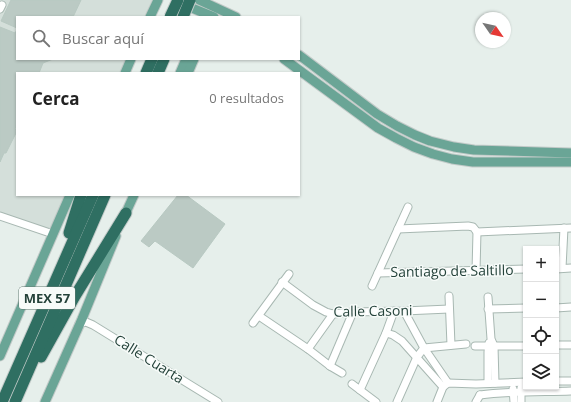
<!DOCTYPE html>
<html lang="es">
<head>
<meta charset="utf-8">
<style>
	:root { --surface:#fff; --page:#f6f6f6; --text:#222; --muted:#767676; --line:#e0e0e0 }
	body { margin:0; font-family:"Open Sans",sans-serif; background:var(--page); color:var(--text) }
	.controls { position:absolute; right:12px; bottom:12px; display:grid; overflow:hidden; border-radius:0px; box-shadow:0 1px 3px #0004 }
	.controls button { width:36px; height:36px; display:grid; place-items:center; padding:0; border:0; border-bottom:1px solid var(--line); background:var(--surface); color:var(--text); font:20px sans-serif }
	.compass { position:absolute; left:475px; top:12px; width:36px; height:36px; border-radius:50%; background:var(--surface); box-shadow:0 1px 3px #0004; rotate:124deg }
	.list { margin:0; padding:0; list-style:none }
	h2 { display:flex; justify-content:space-between; align-items:center; height:52px; margin:0; padding:0 16px; font-size:17px }
	h2 small { font-size:13px; font-weight:400; color:var(--muted) }
	.icon { flex:none; width:22px; height:22px; fill:none; stroke:currentColor; stroke-width:2; stroke-linecap:round; stroke-linejoin:round }
	.map { position:relative; flex:none; width:571px; height:402px; overflow:hidden }
	.search { position:absolute; background:var(--surface); box-shadow:0 1px 3px #0004; left:16px; top:16px; width:284px; height:44px; display:flex; align-items:center; gap:10px; box-sizing:border-box; padding:0 14px; border-radius:0px; color:var(--muted); font-size:15px }
	.panel { position:absolute; background:var(--surface); box-shadow:0 1px 3px #0004; left:16px; top:72px; width:284px; height:124px; border-radius:0px }
	.map>svg:first-child { display:block }
	.built { fill:#d4dfda }
	.building { fill:#bbcac4; stroke:#b8c9c2 }
	.lines { fill:none; stroke-linecap:round; stroke-linejoin:round }
	.minor-casing { stroke:#a8b8b2; stroke-width:9 }
	.major-casing { stroke:#c2cac8; stroke-width:11 }
	.highway-casing { stroke:#c2cac8; stroke-width:13 }
	.minor { stroke:#fff; stroke-width:7 }
	.major { stroke:#6aa596; stroke-width:9 }
	.highway { stroke:#2f6f62; stroke-width:11 }
	.highway-bridge-casing { stroke:#c2cac8; stroke-width:13; stroke-linecap:butt }
	.highway-bridge { stroke:#2f6f62; stroke-width:11 }
	.labels { text-anchor:middle; stroke-width:3; stroke-linejoin:round; paint-order:stroke }
	.shield { fill:#f7fbf9; stroke:#637a73; stroke-width:1 }
	.shield-label { font-size:13px; font-weight:bold; fill:#24423a }
	.street-label { font-size:14px; fill:#24423a; stroke:#f7fbf9 }
</style>
</head>
<body>
<div class="map">
<svg width="571" height="402" viewBox="0 0 571 402">
	<rect width="100%" height="100%" fill="#e6efeb"/>
	<polygon class="built" points="0,0 152,0 145,17 17,17 17,59 126,59 120,73 17,73 17,195 67,195 54,225 50,228 45,228 0,214"/>
	<g class="building">
		<polygon points="11,0 81,0 73,17 17,17 17,28 1,21"/>
		<polygon points="0,27 15,33 17,30 17,59 53,59 43,63 39,73 17,73 17,124 15,129 17,131 6,153 4,153 0,162"/>
		<polygon points="178,195 186,195 225,224 193,268 155,241 149,247 141,241"/>
	</g>
	<g class="lines">
		<defs>
			<g id="minor">
				<polyline points="0,9 2,5"/>
				<polyline points="0,216 53,234"/>
				<polyline points="398,229 468,226 473,227 477,232 571,228"/>
				<polyline points="562,268 564,228"/>
				<polyline points="556,269 571,268"/>
				<polyline points="476,271 477,232"/>
				<polyline points="378,273 526,269"/>
				<polyline points="282,282 313,305 326,312 333,314 353,312 404,311 449,309"/>
				<polyline points="372,286 408,207"/>
				<polyline points="449,296 451,345"/>
				<polyline points="488,297 491,339 494,346 495,383"/>
				<polyline points="556,308 571,307"/>
				<polyline points="488,309 526,308"/>
				<polyline points="404,311 424,348 448,383"/>
				<polyline points="259,316 308,349 330,366 342,373"/>
				<polyline points="253,323 289,274"/>
				<polyline points="79,324 86,322 93,325 218,402"/>
				<polyline points="386,333 393,335 402,341 443,387"/>
				<polyline points="556,345 571,345"/>
				<polyline points="475,346 526,346"/>
				<polyline points="308,349 333,314"/>
				<polyline points="330,366 353,312"/>
				<polyline points="556,381 571,381"/>
				<polyline points="488,383 488,352 489,343"/>
				<polyline points="352,384 376,402"/>
				<polyline points="521,388 521,402"/>
				<polyline points="513,389 514,402"/>
				<polyline points="360,390 386,333 394,311"/>
				<path d="M480 395C510 391 541 392 571 391"/>
				<polyline points="397,402 417,357 424,348 466,344"/>
				<polyline points="437,402 443,387 448,383 476,384 526,382"/>
				<polyline points="476,402 480,395"/>
			</g>
			<g id="major">
				<polyline points="199,0 236,17"/>
				<polyline points="182,4 214,17"/>
				<polyline points="150,17 158,0"/>
				<polyline points="299,55 377,114 397,126 415,135 430,141 454,147 474,150 571,153"/>
				<polyline points="284,59 378,128 396,138 414,147 433,154 452,159 473,162 571,162"/>
				<polyline points="125,73 131,59"/>
				<polyline points="180,73 186,59"/>
				<polyline points="188,73 194,59"/>
				<polyline points="123,219 134,195"/>
				<polyline points="0,356 70,195"/>
				<polyline points="45,402 82,319 116,236"/>
			</g>
			<g id="highway">
				<polyline points="146,73 152,59"/>
				<polyline points="158,73 164,59"/>
				<polyline points="69,233 81,195"/>
				<polyline points="41,357 75,296 126,213"/>
				<polyline points="2,402 93,195"/>
				<polyline points="15,402 105,195"/>
			</g>
		</defs>
		<use href="#minor" class="minor-casing"/>
		<use href="#major" class="major-casing"/>
		<use href="#highway" class="highway-casing"/>
		<use href="#minor" class="minor"/>
		<use href="#major" class="major"/>
		<use href="#highway" class="highway"/>
		<defs>
			<g id="highway-bridge">
				<polyline points="170,17 178,0"/>
				<polyline points="183,17 190,0"/>
			</g>
		</defs>
		<use href="#highway-bridge" class="highway-bridge-casing"/>
		<use href="#highway-bridge" class="highway-bridge"/>
	</g>
	<g class="labels">
		<rect class="shield" x="19" y="287" width="56" height="22" rx="3"/>
		<g class="shield-label">
			<text x="47" y="303">MEX 57</text>
		</g>
		<g class="street-label">
			<text transform="translate(452 271) rotate(-1)" y="5">Santiago de Saltillo</text>
			<text transform="translate(373 311) rotate(-1)" y="5">Calle Casoni</text>
			<text transform="translate(149 359) rotate(32)" y="5">Calle Cuarta</text>
		</g>
	</g>
</svg>
<div class="controls">
<button>+</button>
<button>−</button>
<button><svg class="icon" aria-label="locate" viewBox="0 0 24 24"><circle cx="12" cy="12" r="6"/><path d="M12 2v4M12 18v4M2 12h4M18 12h4"/></svg></button>
<button><svg class="icon" aria-label="layers" viewBox="0 0 24 24"><path d="M12 4l9 5-9 5-9-5zM3 14l9 5 9-5"/></svg></button>
</div>
<svg class="compass" viewBox="-18 -18 36 36"><path d="M0-13l5 13h-10z" fill="#e53935"/><path d="M0 13l5-13h-10z" fill="#767676"/></svg>
<div class="search"><svg class="icon" aria-label="search" viewBox="0 0 24 24"><circle cx="10" cy="10" r="6"/><path d="M15 15l6 6"/></svg>Buscar aquí</div>
<section class="panel">
<h2>Cerca<small>0 resultados</small></h2>
<ul class="list">
</ul>
</section>
</div>
</body>
</html>
